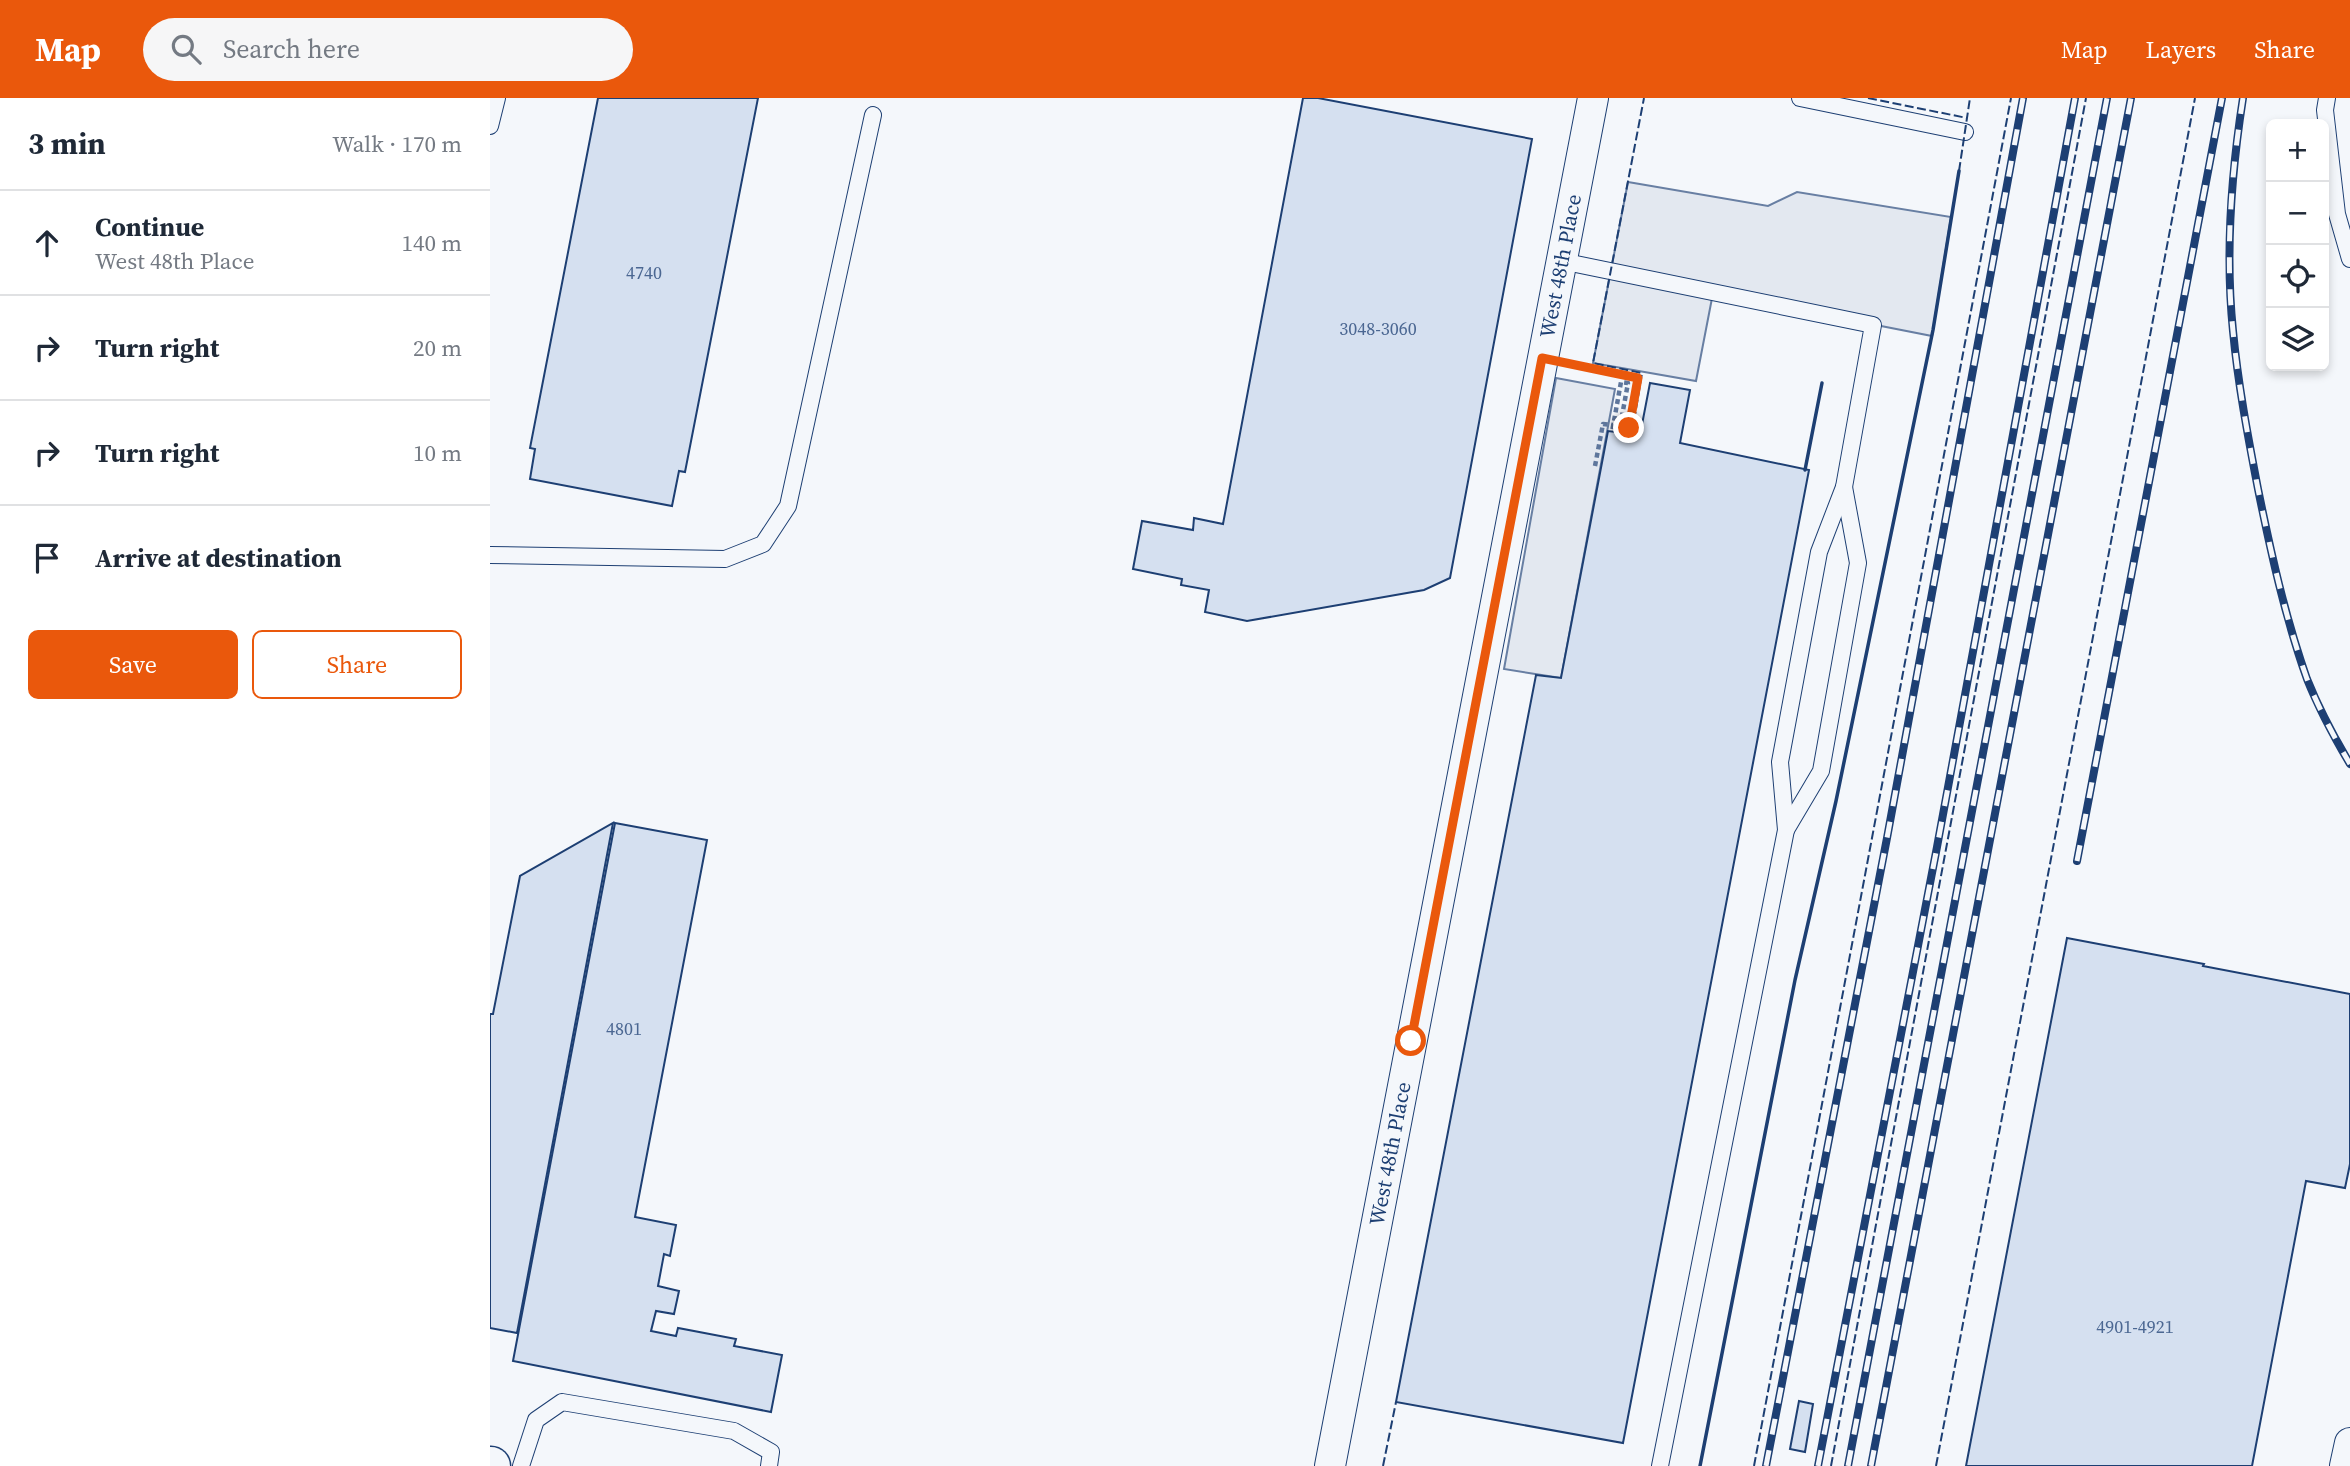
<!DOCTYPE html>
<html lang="en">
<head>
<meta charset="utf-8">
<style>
	:root { --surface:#fff; --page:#f6f6f7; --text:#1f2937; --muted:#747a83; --line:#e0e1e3; --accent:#ea580c }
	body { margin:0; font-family:"Source Serif 4",serif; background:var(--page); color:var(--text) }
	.controls { position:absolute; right:21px; top:21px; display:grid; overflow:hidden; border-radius:10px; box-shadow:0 4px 10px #0003 }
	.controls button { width:63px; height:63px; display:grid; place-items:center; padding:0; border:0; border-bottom:2px solid var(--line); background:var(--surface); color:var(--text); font:35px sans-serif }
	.stop { position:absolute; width:21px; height:21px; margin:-16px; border:5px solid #ea580c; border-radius:50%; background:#fff }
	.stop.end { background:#ea580c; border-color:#fff; box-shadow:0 2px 7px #0008 }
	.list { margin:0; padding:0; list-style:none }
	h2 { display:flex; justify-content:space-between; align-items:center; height:91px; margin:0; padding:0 28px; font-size:30px }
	h2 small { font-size:23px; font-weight:400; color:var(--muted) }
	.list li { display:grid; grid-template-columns:46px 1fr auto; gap:21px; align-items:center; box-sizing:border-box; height:105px; padding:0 28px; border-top:2px solid var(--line) }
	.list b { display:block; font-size:26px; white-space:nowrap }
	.list p { margin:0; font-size:23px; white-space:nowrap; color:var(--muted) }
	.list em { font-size:23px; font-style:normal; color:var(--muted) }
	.actions { display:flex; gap:14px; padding:21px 28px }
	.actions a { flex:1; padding:16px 0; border:2px solid var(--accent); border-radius:10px; text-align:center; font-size:24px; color:var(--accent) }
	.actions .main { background:var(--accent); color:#fff }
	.icon { flex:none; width:38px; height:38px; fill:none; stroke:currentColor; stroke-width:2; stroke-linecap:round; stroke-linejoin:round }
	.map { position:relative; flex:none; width:1860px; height:1368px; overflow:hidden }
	header { display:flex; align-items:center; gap:42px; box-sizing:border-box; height:98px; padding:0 35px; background:var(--accent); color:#fff }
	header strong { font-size:33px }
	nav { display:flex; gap:38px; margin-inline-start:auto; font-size:24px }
	.search { width:490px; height:63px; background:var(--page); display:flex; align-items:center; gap:18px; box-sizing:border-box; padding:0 24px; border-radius:38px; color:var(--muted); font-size:26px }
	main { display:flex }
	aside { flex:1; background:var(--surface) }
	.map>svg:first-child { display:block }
	.parking { fill:#e3e8f0; stroke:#687fa3; stroke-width:2 }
	.building { fill:#d5e0f0; stroke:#1d3f73; stroke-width:2 }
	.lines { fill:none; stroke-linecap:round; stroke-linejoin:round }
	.lane-casing { stroke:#1d3f73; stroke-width:18 }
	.street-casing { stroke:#1d3f73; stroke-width:32 }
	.secondary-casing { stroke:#1d3f73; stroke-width:41 }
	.path { stroke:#5e769c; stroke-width:4.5; stroke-dasharray:5 3.5; stroke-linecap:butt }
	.lane { stroke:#f4f7fb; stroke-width:16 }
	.street { stroke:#f4f7fb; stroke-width:30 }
	.secondary { stroke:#f4f7fb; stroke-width:38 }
	.rail-casing { stroke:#1d3f73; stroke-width:8 }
	.rail { stroke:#f4f7fb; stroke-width:5; stroke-dasharray:16; stroke-linecap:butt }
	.fence { stroke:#1d3f73; stroke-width:2; stroke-dasharray:9 3.5; stroke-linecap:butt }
	.wall { stroke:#1d3f73; stroke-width:3.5 }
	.route { stroke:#ea580c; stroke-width:9 }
	.labels { text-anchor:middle; stroke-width:5; stroke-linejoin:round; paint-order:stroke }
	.number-label { font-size:18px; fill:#4b6792 }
	.street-label { font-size:21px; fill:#1d3f73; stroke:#f4f7fb }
</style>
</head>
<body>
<header>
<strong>Map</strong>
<div class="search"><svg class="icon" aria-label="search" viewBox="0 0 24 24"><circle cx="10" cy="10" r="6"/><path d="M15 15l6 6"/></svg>Search here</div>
<nav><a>Map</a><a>Layers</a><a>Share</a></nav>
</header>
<main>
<aside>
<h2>3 min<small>Walk · 170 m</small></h2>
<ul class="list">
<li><svg class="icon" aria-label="ahead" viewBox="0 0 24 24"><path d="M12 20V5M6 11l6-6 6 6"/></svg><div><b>Continue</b><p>West 48th Place</p></div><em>140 m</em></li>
<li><svg class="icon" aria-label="right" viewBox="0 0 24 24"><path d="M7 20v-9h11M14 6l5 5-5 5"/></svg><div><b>Turn right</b></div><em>20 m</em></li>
<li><svg class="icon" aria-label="right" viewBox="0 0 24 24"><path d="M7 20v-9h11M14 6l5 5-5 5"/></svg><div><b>Turn right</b></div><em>10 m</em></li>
<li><svg class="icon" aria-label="arrive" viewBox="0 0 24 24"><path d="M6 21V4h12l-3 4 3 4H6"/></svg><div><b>Arrive at destination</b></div></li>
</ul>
<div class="actions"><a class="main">Save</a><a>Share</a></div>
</aside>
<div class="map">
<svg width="1860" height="1368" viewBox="0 0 1860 1368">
	<rect width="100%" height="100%" fill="#f4f7fb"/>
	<g class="parking">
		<polygon points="1138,84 1278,108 1307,94 1461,119 1442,238 1223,195 1206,283 1103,265"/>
		<polygon points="1066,280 1125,291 1071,580 1014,571"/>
	</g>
	<g class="building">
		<polygon points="108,0 268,0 195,374 189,373 182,408 40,381 45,351 40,350"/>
		<polygon points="813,0 828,0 1042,41 960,480 934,492 757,523 715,514 719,492 691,487 692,481 643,471 652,423 703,432 704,420 733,426"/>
		<polygon points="1160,285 1200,292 1190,345 1319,372 1133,1345 906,1304 1046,577 1071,580 1118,333 1150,337"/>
		<polygon points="123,725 27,1235 0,1230 0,916 3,916 30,778"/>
		<polygon points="125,725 217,742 145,1119 186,1127 180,1158 174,1156 168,1188 189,1193 184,1216 166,1213 161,1233 186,1238 188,1230 246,1241 244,1248 292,1257 281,1314 23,1263"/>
		<polygon points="1577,840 1714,866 1713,868 1860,896 1860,1066 1855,1090 1816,1083 1762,1368 1476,1368"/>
		<polygon points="1309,1303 1323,1306 1315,1354 1300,1351"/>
	</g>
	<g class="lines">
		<defs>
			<g id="lane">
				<polyline points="1310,0 1475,34"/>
				<polyline points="1837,0 1835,12 1847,116 1860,161"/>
				<polyline points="0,28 7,0"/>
				<polyline points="1071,163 1383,227 1354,389 1329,454 1290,664 1296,732 1170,1368"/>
				<polyline points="0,457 235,461 273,446 298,408 383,17"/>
				<polyline points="1296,732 1331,673 1368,465 1354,389"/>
				<polyline points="31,1368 46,1322 72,1304 244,1333 281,1354 279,1368"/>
			</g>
			<g id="street">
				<path id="s1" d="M840 1368 1103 0"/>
				<polyline points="1855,1368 1860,1345"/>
			</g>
			<polyline id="secondary" points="0,1368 1,1368"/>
		</defs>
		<use href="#lane" class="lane-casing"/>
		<use href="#street" class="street-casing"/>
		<use href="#secondary" class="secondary-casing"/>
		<g class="path">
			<polyline points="1083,266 1148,280 1139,330 1130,329 1138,285 1131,284 1122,334"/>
			<polyline points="1105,368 1113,326 1123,327"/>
		</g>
		<use href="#lane" class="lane"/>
		<use href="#street" class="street"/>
		<use href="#secondary" class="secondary"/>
		<defs>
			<g id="rail">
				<path d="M1753 0C1741 77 1735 155 1743 233 1748 286 1758 339 1768 391 1781 455 1795 519 1817 581 1829 611 1844 639 1860 666"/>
				<polyline points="1587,763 1732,0"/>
				<polyline points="1276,1368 1397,740 1533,0"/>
				<polyline points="1328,1368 1447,749 1585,0"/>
				<polyline points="1358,1368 1617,0"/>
				<polyline points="1381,1368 1641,0"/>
			</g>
		</defs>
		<use href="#rail" class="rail-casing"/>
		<use href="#rail" class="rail"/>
		<g class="fence">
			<polyline points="1378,0 1477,20"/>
			<polyline points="1469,73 1480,0"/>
			<polyline points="1142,335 1152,275 1103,265 1154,0"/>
			<polyline points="893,1368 906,1304"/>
			<polyline points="1264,1368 1521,0"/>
			<polyline points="1341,1368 1596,0"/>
			<polyline points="1446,1368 1705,0"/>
		</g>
		<g class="wall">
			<polyline points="1315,372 1332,285"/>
			<polyline points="1210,1368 1305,882 1346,703 1443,232 1469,73"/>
		</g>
	</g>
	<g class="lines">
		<polyline class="route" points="921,943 1052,260 1148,280 1139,330"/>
	</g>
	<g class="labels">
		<g class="number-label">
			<text x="154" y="181">4740</text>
			<text x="888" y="237">3048-3060</text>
			<text x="134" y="937">4801</text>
			<text x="1645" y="1235">4901-4921</text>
		</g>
		<g class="street-label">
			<text dy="7" stroke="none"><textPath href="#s1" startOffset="1222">West 48th Place</textPath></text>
			<text dy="7" stroke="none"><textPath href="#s1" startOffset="318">West 48th Place</textPath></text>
		</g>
	</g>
</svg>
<div class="controls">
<button>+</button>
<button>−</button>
<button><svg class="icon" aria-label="locate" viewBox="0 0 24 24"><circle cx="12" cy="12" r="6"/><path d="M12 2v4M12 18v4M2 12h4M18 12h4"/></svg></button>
<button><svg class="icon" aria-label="layers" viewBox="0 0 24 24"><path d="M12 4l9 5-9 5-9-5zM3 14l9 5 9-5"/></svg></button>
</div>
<div class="stop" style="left:921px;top:943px"></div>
<div class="stop end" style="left:1139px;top:330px"></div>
</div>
</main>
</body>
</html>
